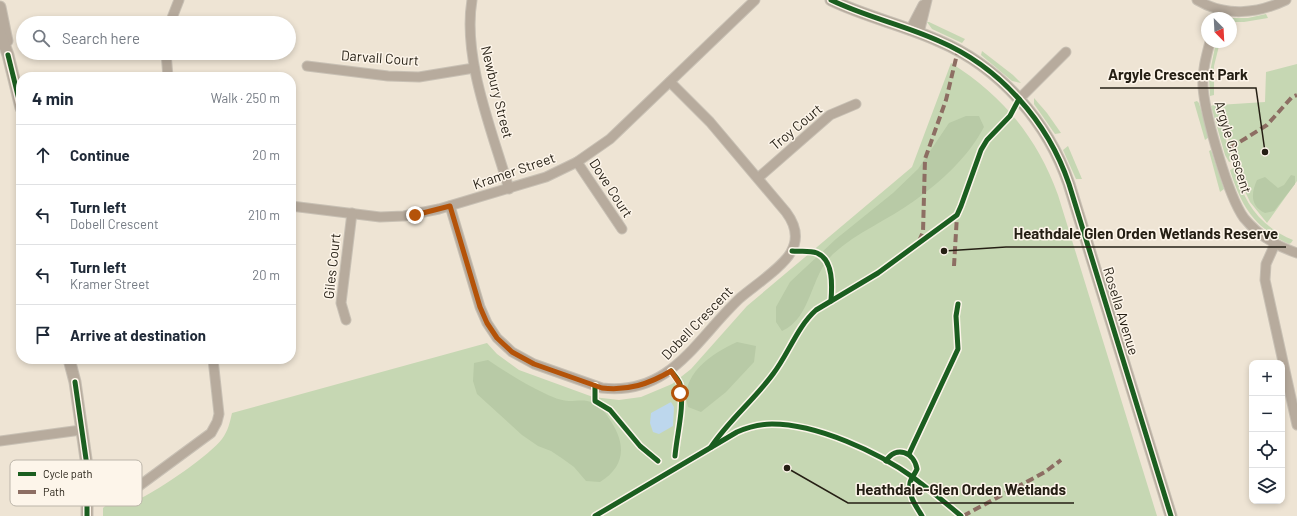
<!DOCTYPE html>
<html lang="en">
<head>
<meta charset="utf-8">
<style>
	:root { --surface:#fff; --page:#f6f6f7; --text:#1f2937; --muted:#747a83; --line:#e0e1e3 }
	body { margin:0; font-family:Barlow,sans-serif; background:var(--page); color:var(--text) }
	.controls { position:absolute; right:12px; bottom:12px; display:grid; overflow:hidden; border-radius:8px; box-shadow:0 2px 6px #0003 }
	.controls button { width:36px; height:36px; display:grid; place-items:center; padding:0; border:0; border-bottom:1px solid var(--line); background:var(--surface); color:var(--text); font:20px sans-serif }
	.compass { position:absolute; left:1201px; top:12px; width:36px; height:36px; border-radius:50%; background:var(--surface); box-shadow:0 2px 6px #0003; rotate:156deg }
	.stop { position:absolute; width:12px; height:12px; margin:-9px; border:3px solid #b45309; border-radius:50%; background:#fff }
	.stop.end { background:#b45309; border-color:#fff; box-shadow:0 1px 4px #0008 }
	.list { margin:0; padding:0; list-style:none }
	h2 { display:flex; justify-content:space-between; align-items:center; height:52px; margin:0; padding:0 16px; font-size:17px }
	h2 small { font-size:13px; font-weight:400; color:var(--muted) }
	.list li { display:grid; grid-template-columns:26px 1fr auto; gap:12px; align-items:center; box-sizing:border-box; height:60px; padding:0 16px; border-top:1px solid var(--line) }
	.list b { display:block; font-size:15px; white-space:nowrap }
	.list p { margin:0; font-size:13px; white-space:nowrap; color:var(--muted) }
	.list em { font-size:13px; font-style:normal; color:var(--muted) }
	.icon { flex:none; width:22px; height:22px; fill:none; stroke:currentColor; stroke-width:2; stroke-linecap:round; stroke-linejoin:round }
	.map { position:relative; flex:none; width:1297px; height:516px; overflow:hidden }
	.search { position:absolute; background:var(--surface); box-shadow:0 2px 6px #0003; left:16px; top:16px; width:280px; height:44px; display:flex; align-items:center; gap:10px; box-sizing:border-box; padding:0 14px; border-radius:22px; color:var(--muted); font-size:15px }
	.panel { position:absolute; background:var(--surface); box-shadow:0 2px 6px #0003; left:16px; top:72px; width:280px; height:292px; border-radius:16px }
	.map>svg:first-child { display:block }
	.green { fill:#c6d7b3 }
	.forest { fill:#b8caa6 }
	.water { fill:#bdd7ed }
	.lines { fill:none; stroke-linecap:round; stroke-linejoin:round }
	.minor-casing { stroke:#c8c0b4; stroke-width:11 }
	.tertiary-casing { stroke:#c8c0b4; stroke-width:13 }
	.minor { stroke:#b7ab9d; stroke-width:9 }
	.tertiary { stroke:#b7ab9d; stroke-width:11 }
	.quiet { stroke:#8d6e63; stroke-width:4; stroke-dasharray:8 4; stroke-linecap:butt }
	.cycleway-casing { stroke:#fdf5ea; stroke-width:8 }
	.cycleway { stroke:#1b5e20; stroke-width:5 }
	.route { stroke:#b45309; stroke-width:5 }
	.labels { text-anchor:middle; stroke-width:3; stroke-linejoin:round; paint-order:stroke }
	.street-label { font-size:14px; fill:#251f14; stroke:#fdf5ea }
	.key { fill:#fdf5ea; stroke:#bcb5aa; stroke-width:1 }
	.key-label { font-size:11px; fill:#251f14 }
	.leader { fill:none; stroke:#251f14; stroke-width:1.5 }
	.callout-dot { fill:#251f14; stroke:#fdf5ea; stroke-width:1.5 }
	.callout-label { font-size:15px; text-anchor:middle; font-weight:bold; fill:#251f14; stroke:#fdf5ea; stroke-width:3; stroke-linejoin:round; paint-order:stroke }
</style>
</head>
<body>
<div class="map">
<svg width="1297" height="516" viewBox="0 0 1297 516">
	<rect width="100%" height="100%" fill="#eee4d4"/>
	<g class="green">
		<polygon points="1266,14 1268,18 1244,22 1231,22 1231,18 1248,18"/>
		<polygon points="927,22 929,22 965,39 962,43 932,29"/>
		<polygon points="1216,42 1220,42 1214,66 1214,95 1210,96 1209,77"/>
		<polygon points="982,51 1013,75 1021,83 1012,81 981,55"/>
		<path d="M951 63C1002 95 1037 137 1058 195L1157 516H103V508C112 500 129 503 141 498 159 490 211 454 222 439 228 431 230 422 232 413L487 343 497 354 519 370 593 397 619 400 641 397 672 384 691 369 747 306 912 167Z"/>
		<polygon points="1297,64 1297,181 1267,223 1250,202 1243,187 1218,105 1265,102 1266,72"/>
		<polygon points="1034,98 1047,113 1061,133 1055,134 1034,104"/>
		<polygon points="1197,101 1199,103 1209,137 1205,140 1194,102"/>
		<polygon points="1216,104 1232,161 1229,162 1225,155 1211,106"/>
		<polygon points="1068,146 1082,179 1076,179 1063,150"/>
		<polygon points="1211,150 1224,189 1220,192 1209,151"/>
		<path d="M1234 168C1244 202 1259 226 1293 240L1291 243 1289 244C1254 227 1241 206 1230 170Z"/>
	</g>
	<g class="forest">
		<path d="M966 116H979L984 127C968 157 942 181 914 201 888 220 857 232 833 254 810 275 812 318 782 331L776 322V307L790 282 836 239 893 193 918 169 949 123Z"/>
		<path d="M1291 175 1295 176V184L1274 211 1265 213C1250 206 1251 193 1257 180L1265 177 1278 188 1284 185Z"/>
		<path d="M737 342 756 346 754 362 726 392 701 412 688 407C678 376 712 353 737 342Z"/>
		<path d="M488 360C506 372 526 385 546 394 552 397 562 401 569 401 578 401 585 399 593 403 599 405 605 412 608 417 626 442 627 465 600 482L586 481 574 467 563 459 551 451 538 446 522 435 477 394 473 381 474 363Z"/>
	</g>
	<polygon class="water" points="671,402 674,407 673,426 659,434 653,432 650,423 651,413"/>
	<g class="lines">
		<defs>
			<g id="minor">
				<path d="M472 0C462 59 493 133 509 189"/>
				<path d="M1197 0C1225 17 1257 14 1286 0"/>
				<polyline points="170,23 179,0"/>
				<polyline points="910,30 923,5"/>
				<polyline points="919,33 927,0"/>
				<path d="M1210 42C1206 57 1202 72 1203 87 1205 115 1228 196 1244 218 1258 235 1276 246 1297 253"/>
				<polyline points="166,53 168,77"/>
				<polyline points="307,66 388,76 419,77 474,68"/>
				<polyline points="1019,99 1066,52"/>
				<polyline points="577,162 622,229"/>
				<polyline points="758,178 830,115 856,104"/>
				<polyline points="291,206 380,217 404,216 439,209 546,177 577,162 610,139 755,0"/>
				<path d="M450 206 480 307 487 323 497 338 512 352 534 364 602 388C671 396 696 339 740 298 754 286 783 267 791 252 799 238 795 224 786 212L710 122 670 82"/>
				<polyline points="1275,244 1266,264 1265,280 1297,425"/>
				<polyline points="346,320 341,303 352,213"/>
				<polyline points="0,441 81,430"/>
				<polyline points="88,492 122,491 139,486 211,433 217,422 219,414 213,359"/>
			</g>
			<g id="tertiary">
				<path d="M831 0C866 17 904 25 939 41 1000 67 1048 122 1069 184L1171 516"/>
				<polyline points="0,7 7,41"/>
				<polyline points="0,33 8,55 21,108"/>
				<polyline points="69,359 75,382 87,466 87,516"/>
			</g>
		</defs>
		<use href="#minor" class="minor-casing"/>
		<use href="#tertiary" class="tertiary-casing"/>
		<use href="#minor" class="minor"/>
		<use href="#tertiary" class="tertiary"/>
		<g class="quiet">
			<polyline points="1230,148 1267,125 1292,97 1297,95"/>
			<polyline points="919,241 923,232 925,159 946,100 958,50"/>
			<polyline points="954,266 957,215"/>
			<polyline points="963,516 1045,472 1061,460"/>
		</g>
		<defs>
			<g id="cycleway">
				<path d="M831 0C866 17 904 25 939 41 1000 67 1048 122 1069 184L1171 516"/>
				<polyline points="8,55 21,108"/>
				<path d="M792 251C799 252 809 250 817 253 834 260 832 287 831 301"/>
				<path d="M671 371C674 375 678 379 680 384 685 406 677 433 675 456"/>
				<polyline points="75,382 87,466 87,516"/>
				<polyline points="595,386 595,401 610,410 640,446 658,461"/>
				<path d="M711 447C729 420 754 400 773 374 789 353 797 327 816 310L878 273 957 215 961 206 981 150 987 140 1010 116 1019 99"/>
				<polyline points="909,454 958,349 956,316 958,304"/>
				<path d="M886 461C896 445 914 452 917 469 915 474 911 478 910 483 908 496 916 506 922 516"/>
				<path d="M595 516 737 432C748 427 760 424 772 424 817 424 878 452 914 478 930 490 946 503 961 516"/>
			</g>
		</defs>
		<use href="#cycleway" class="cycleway-casing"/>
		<use href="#cycleway" class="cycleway"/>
	</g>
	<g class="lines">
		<path class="route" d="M415 215 450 206 480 307 487 323 497 338 512 352 534 364 602 388C628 391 649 384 671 371L679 383 680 393"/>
	</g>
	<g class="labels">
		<g class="street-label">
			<text transform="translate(380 58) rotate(4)" y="5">Darvall Court</text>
			<text transform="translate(497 92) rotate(76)" y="5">Newbury Street</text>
			<text transform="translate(796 127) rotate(-40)" y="5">Troy Court</text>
			<text transform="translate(1233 147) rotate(73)" y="5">Argyle Crescent</text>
			<text transform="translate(514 171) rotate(-19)" y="5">Kramer Street</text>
			<text transform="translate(611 188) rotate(57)" y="5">Dove Court</text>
			<text transform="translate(332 266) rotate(-84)" y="5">Giles Court</text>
			<text transform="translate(1121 311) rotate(73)" y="5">Rosella Avenue</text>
			<text transform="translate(697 323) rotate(-46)" y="5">Dobell Crescent</text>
		</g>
	</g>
	<rect x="10" y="460" width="132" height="46" rx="6" class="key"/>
	<rect x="18" y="472" width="18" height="4" fill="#1b5e20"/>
	<rect x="18" y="490" width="18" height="4" fill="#8d6e63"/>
	<g class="key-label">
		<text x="43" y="478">Cycle path</text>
		<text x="43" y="496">Path</text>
	</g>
	<path class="leader" d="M1265 152L1256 88H1100M944 251L1006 247H1286M787 468L848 503H1074"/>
	<g class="callout-dot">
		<circle cx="1265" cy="152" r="4"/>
		<circle cx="944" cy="251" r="4"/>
		<circle cx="787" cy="468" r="4"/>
	</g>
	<g class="callout-label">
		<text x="1178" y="80">Argyle Crescent Park</text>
		<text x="1146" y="239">Heathdale Glen Orden Wetlands Reserve</text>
		<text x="961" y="495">Heathdale-Glen Orden Wetlands</text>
	</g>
</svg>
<div class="controls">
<button>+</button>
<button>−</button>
<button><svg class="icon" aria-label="locate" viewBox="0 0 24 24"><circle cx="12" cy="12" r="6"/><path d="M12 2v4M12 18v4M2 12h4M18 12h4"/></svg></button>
<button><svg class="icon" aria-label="layers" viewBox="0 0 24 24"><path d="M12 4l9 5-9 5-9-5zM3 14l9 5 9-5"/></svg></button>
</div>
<svg class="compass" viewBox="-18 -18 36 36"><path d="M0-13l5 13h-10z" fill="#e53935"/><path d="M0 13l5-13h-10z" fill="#747a83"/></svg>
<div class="stop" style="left:680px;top:393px"></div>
<div class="stop end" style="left:415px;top:215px"></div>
<div class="search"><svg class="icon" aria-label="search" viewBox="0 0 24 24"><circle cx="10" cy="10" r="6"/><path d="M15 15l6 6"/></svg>Search here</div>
<section class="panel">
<h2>4 min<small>Walk · 250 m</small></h2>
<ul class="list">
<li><svg class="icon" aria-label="ahead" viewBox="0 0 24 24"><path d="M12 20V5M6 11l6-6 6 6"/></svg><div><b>Continue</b></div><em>20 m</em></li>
<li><svg class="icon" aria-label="left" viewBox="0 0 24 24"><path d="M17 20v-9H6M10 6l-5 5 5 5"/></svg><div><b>Turn left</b><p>Dobell Crescent</p></div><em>210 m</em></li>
<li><svg class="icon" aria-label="left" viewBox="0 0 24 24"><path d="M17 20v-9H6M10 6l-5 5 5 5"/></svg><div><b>Turn left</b><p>Kramer Street</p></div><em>20 m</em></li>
<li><svg class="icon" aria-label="arrive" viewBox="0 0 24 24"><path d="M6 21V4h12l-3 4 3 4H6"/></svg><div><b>Arrive at destination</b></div></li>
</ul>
</section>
</div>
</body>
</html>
